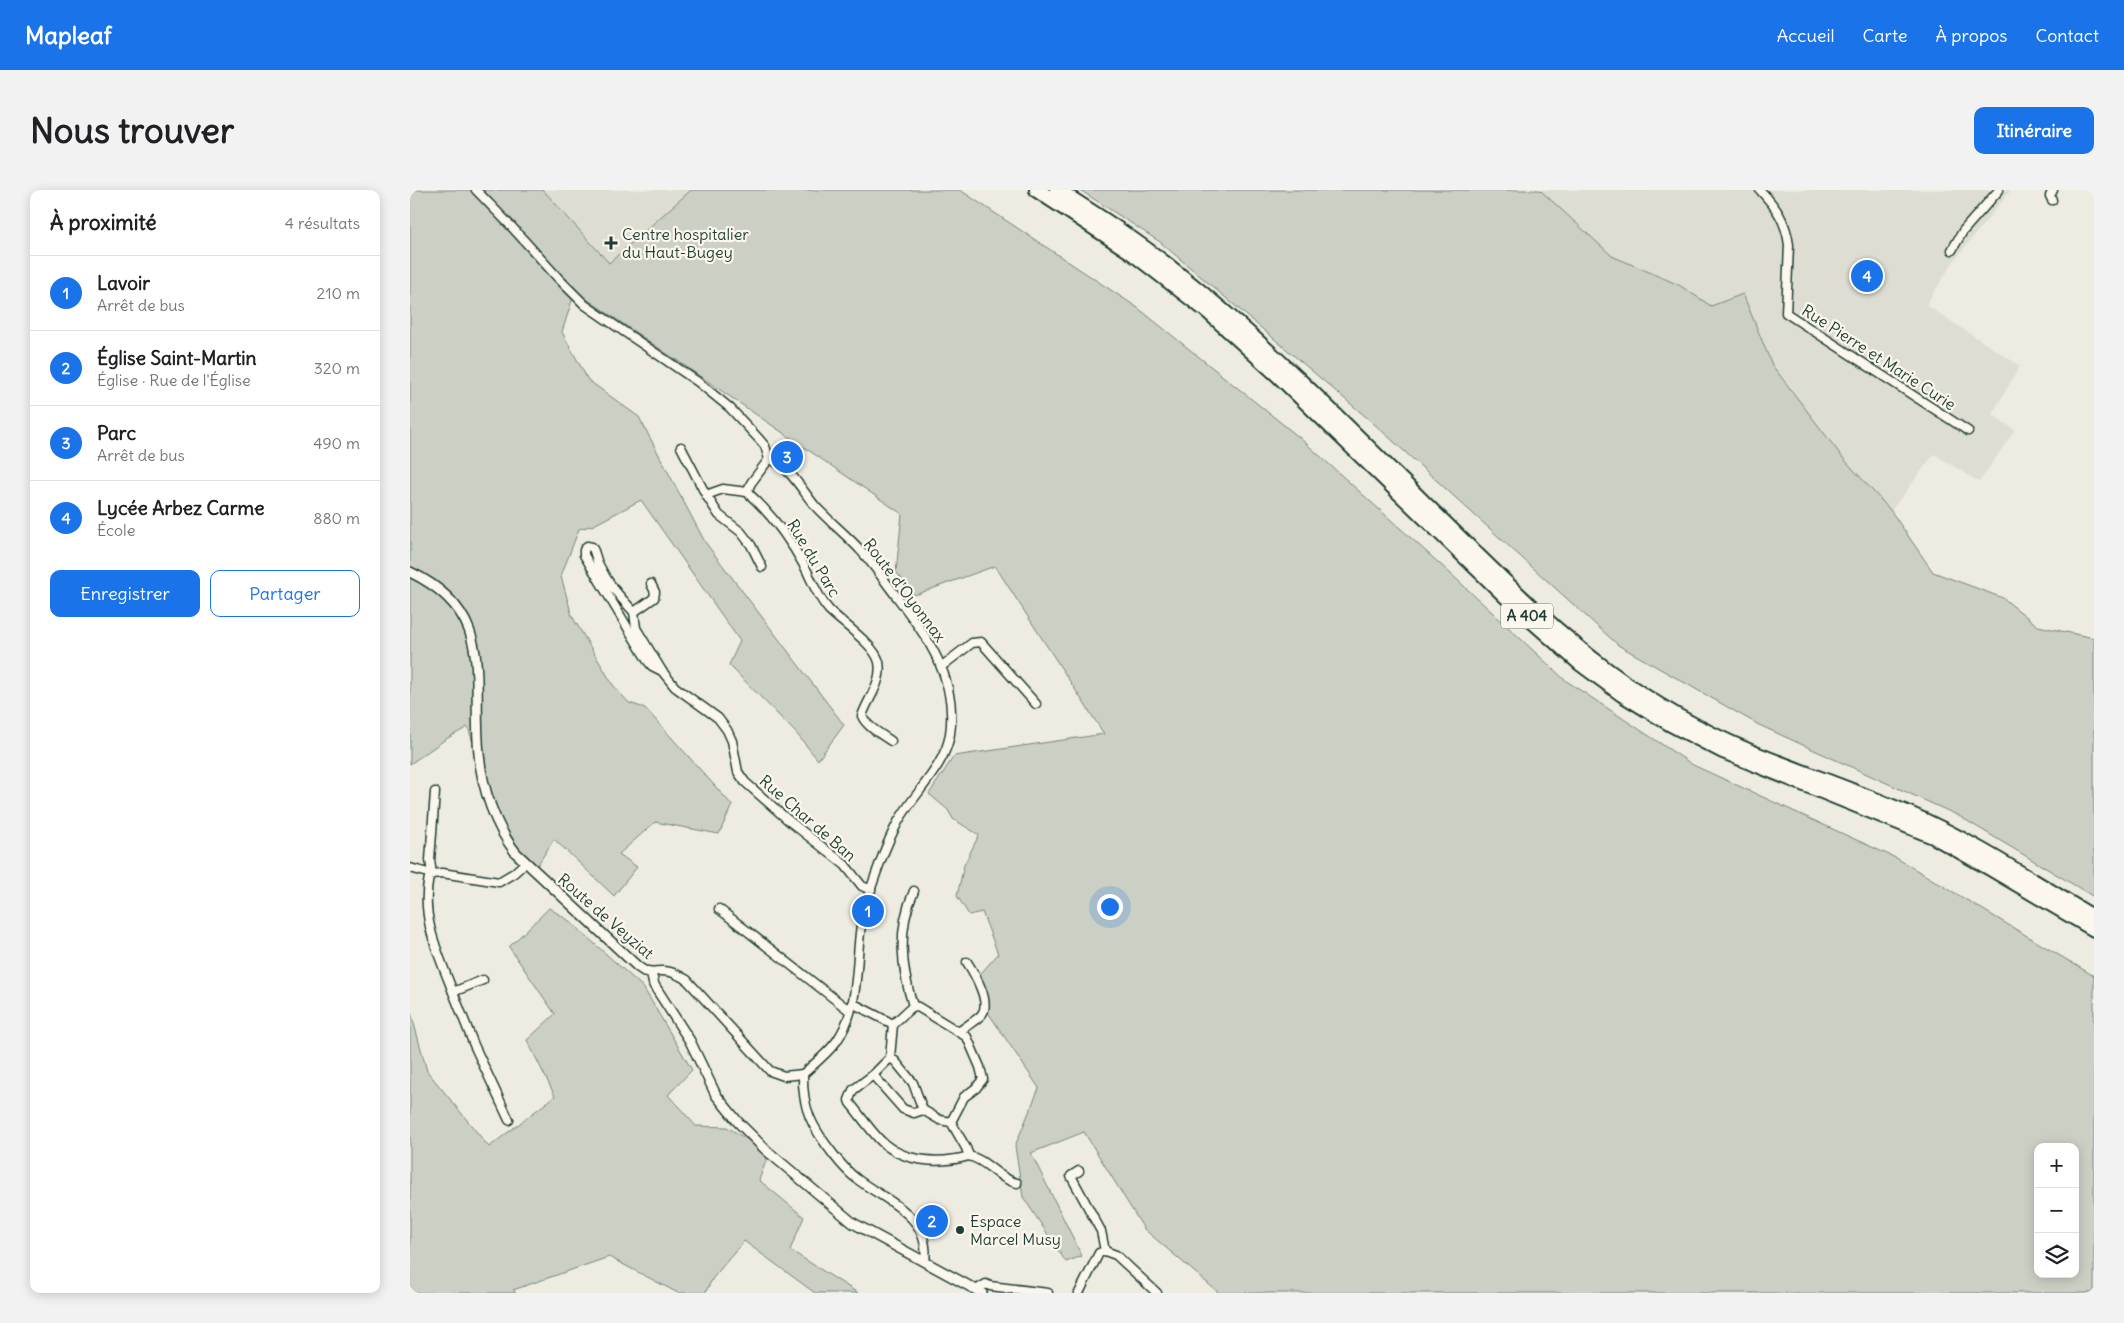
<!DOCTYPE html>
<html lang="fr">
<head>
<meta charset="utf-8">
<style>
	:root { --surface:#fff; --page:#f2f2f2; --text:#202124; --muted:#757577; --line:#e0e0e0; --accent:#1a73e8 }
	body { margin:0; font-family:Delius,sans-serif; background:var(--page); color:var(--text) }
	.controls { position:absolute; right:15px; bottom:15px; display:grid; overflow:hidden; border-radius:10px; box-shadow:0 2px 12px #0003 }
	.controls button { width:45px; height:45px; display:grid; place-items:center; padding:0; border:0; border-bottom:1px solid var(--line); background:var(--surface); color:var(--text); font:25px sans-serif }
	.you { position:absolute; left:699px; top:716px; width:18px; height:18px; margin:-12px; border:4px solid #fff; border-radius:50%; background:#1a73e8; box-shadow:0 0 0 8px #1a73e833 }
	.badge { display:grid; place-items:center; width:32px; height:32px; border-radius:50%; background:var(--accent); color:#fff; font-size:16px; font-weight:700 }
	.pin { position:absolute; translate:-50% -50%; border:2px solid #fff; box-shadow:0 1px 5px #0006 }
	.list { margin:0; padding:0; list-style:none }
	h2 { display:flex; justify-content:space-between; align-items:center; height:65px; margin:0; padding:0 20px; font-size:21px }
	h2 small { font-size:16px; font-weight:400; color:var(--muted) }
	.list li { display:grid; grid-template-columns:32px 1fr auto; gap:15px; align-items:center; box-sizing:border-box; height:75px; padding:0 20px; border-top:1px solid var(--line) }
	.list b { display:block; font-size:19px; white-space:nowrap }
	.list p { margin:0; font-size:16px; white-space:nowrap; color:var(--muted) }
	.list em { font-size:16px; font-style:normal; color:var(--muted) }
	.actions { display:flex; gap:10px; padding:15px 20px }
	.actions a { flex:1; padding:11px 0; border:1px solid var(--accent); border-radius:10px; text-align:center; font-size:18px; color:var(--accent) }
	.actions .main { background:var(--accent); color:#fff }
	.icon { flex:none; width:28px; height:28px; fill:none; stroke:currentColor; stroke-width:2; stroke-linecap:round; stroke-linejoin:round }
	.map { position:relative; flex:none; width:1684px; height:1103px; overflow:hidden; border-radius:10px }
	header { display:flex; align-items:center; gap:30px; box-sizing:border-box; height:70px; padding:0 25px; background:var(--accent); color:#fff }
	header strong { font-size:24px }
	nav { display:flex; gap:28px; margin-inline-start:auto; font-size:18px }
	.intro { display:flex; align-items:center; justify-content:space-between; box-sizing:border-box; height:120px; padding:0 30px }
	h1 { margin:0; font-size:35px }
	.button { padding:12px 22px; border-radius:10px; background:var(--accent); color:#fff; font-size:18px; font-weight:700 }
	main { display:flex; gap:30px; padding:0 30px }
	aside { flex:1; background:var(--surface); border-radius:10px; box-shadow:0 2px 12px #0003 }
	.map>svg:first-child { display:block }
	.built { fill:#ddddd2 }
	.green { fill:#cbcfc4; stroke:#75867c; fill-rule:evenodd }
	.lines { fill:none; stroke-linecap:round; stroke-linejoin:round }
	.minor-casing { stroke:#1f3d34; stroke-width:11 }
	.tertiary-casing { stroke:#1f3d34; stroke-width:12 }
	.motorway-casing { stroke:#1f3d34; stroke-width:18 }
	.minor { stroke:#fbf7ec; stroke-width:8 }
	.tertiary { stroke:#fbf7ec; stroke-width:9 }
	.motorway { stroke:#fbf7ec; stroke-width:14 }
	.poi-dot { fill:#1f3d34; stroke:#fbf7ec; stroke-width:2 }
	.labels { text-anchor:middle; stroke-width:4.5; stroke-linejoin:round; paint-order:stroke }
	.shield { fill:#fbf7ec; stroke:#61756b; stroke-width:1 }
	.shield-label { font-size:15px; font-weight:bold; fill:#1f3d34 }
	.poi-label { font-size:16px; fill:#1f3d34; stroke:#fbf7ec; text-anchor:start }
	.street-label { font-size:16px; fill:#1f3d34; stroke:#fbf7ec }
</style>
</head>
<body>
<header>
<strong>Mapleaf</strong>
<nav><a>Accueil</a><a>Carte</a><a>À propos</a><a>Contact</a></nav>
</header>
<div class="intro"><h1>Nous trouver</h1><a class="button">Itinéraire</a></div>
<main>
<aside>
<h2>À proximité<small>4 résultats</small></h2>
<ul class="list">
<li><span class="badge">1</span><div><b>Lavoir</b><p>Arrêt de bus</p></div><em>210 m</em></li>
<li><span class="badge">2</span><div><b>Église Saint-Martin</b><p>Église · Rue de l'Église</p></div><em>320 m</em></li>
<li><span class="badge">3</span><div><b>Parc</b><p>Arrêt de bus</p></div><em>490 m</em></li>
<li><span class="badge">4</span><div><b>Lycée Arbez Carme</b><p>École</p></div><em>880 m</em></li>
</ul>
<div class="actions"><a class="main">Enregistrer</a><a>Partager</a></div>
</aside>
<div class="map">
<svg width="1684" height="1103" viewBox="0 0 1684 1103">
	<rect width="100%" height="100%" fill="#eeece1"/>
	<filter id="ink" filterUnits="userSpaceOnUse"><feTurbulence type="fractalNoise" baseFrequency=".02" numOctaves="2"/><feDisplacementMap in="SourceGraphic" scale="10" xChannelSelector="R" yChannelSelector="G"/><feConvolveMatrix kernelMatrix="1 2 1 2 8 2 1 2 1" color-interpolation-filters="sRGB"/></filter>
	<g filter="url(#ink)">
		<g class="built">
			<polygon points="133,0 281,0 199,73"/>
			<polygon points="1130,0 1601,0 1543,72 1516,115 1610,176 1582,224 1605,240 1569,292 1524,264 1481,321 1433,268 1362,174 1333,105 1301,116 1269,95 1202,66"/>
		</g>
		<g class="green">
			<path d="M0 0H133L199 73 281 0H550L728 118 890 248 1041 384 1155 490 1283 575 1488 669 1684 786V1103H809L734 1039 674 942 621 963 672 1066 656 1072 613 1007 605 956 629 898 575 818 564 791 588 764 572 722 559 725 547 706 554 675 569 645 543 629 538 620 519 604 544 566 694 544 585 376 505 405 486 382 492 324 165 101 152 142 178 190 229 227 295 352 434 535 408 570 386 543 319 475 330 451 231 310 184 335 169 339 151 386 162 426 203 495 219 513 235 518 322 615 309 644 245 632 209 664 227 677 204 706 144 649 127 676 94 653 58 537 36 549 0 574ZM1628 957H1665V1084H1628Z"/>
			<polygon points="670,0 1130,0 1202,66 1269,95 1301,116 1333,104 1362,175 1433,268 1481,321 1523,382 1593,408 1628,436 1684,448 1684,707 1549,626 1349,535 1208,455 962,232 750,52"/>
			<polygon points="139,718 158,730 233,797 282,880 258,905 286,936 317,937 359,963 349,990 394,1027 380,1060 448,1103 405,1103 334,1051 303,1088 295,1103 268,1103 199,1067 103,1100 106,1103 0,1103 0,819 17,881 79,957 145,906 117,850 145,824 99,757"/>
		</g>
		<g class="lines">
			<defs>
				<g id="minor">
					<path d="M66 0 100 35 149 89 175 115 288 192 320 218 349 249 355 256 359 269C380 276 392 301 406 317 421 333 438 346 452 362 465 376 475 392 487 407 518 448 548 489 540 544 535 577 504 603 488 632 475 656 465 686 456 713 442 757 455 812 426 852 417 864 404 874 393 884"/>
					<path d="M1350 0C1366 17 1376 31 1379 55L1376 123 1558 241"/>
					<polyline points="1642,10 1640,6 1643,0"/>
					<polyline points="1542,60 1553,41 1589,0"/>
					<polyline points="271,257 296,305"/>
					<path d="M359 269 341 293 337 302C362 324 379 348 395 377 402 391 408 408 419 420 432 433 465 455 469 472 473 492 458 508 452 526 457 537 471 544 481 551"/>
					<polyline points="337,302 313,299 296,305 309,325 331,342 341,355 352,377"/>
					<polyline points="224,422 244,408 245,402 241,394"/>
					<polyline points="532,476 562,453 571,452 626,514"/>
					<path d="M252 481 242 476 237 470 174 365V360L177 356 182 357C186 363 185 368 189 375 198 394 210 407 224 422L226 438 252 481 265 497 308 528 317 540 322 551 328 582 335 592 378 630 435 675 452 696 461 700"/>
					<polyline points="0,678 22,684 20,670 25,602"/>
					<polyline points="309,719 440,821"/>
					<path d="M241 782C256 779 264 782 277 790L360 881 374 886 393 884"/>
					<path d="M73 790 43 802C29 765 10 728 19 687L22 684 32 683 89 692 104 683 115 673"/>
					<polyline points="43,802 64,855 99,930"/>
					<polyline points="442,813 483,834"/>
					<path d="M503 816C491 777 487 739 504 701"/>
					<path d="M550 841C556 836 567 830 572 824 581 812 564 783 557 772"/>
					<path d="M480 868 463 885 443 900 439 910 440 913C450 925 460 940 471 951 494 973 531 974 559 966L556 958 541 932 530 930 513 920 503 893 485 871 480 868 483 834 503 816 508 817 557 847 570 877 573 889 566 898 554 907 541 932"/>
					<path d="M393 884C392 919 402 937 423 964 430 973 437 982 447 989 477 1012 521 1025 515 1072"/>
					<polyline points="463,885 493,919 504,923 513,920"/>
					<path d="M559 966C577 970 588 989 607 993"/>
					<polyline points="695,1061 706,1065 747,1103"/>
					<polyline points="566,1100 576,1094 580,1096 638,1103"/>
					<polyline points="669,1103 689,1063 695,1061 691,1041 661,986 669,981"/>
				</g>
				<path id="tertiary" d="M0 382C88 424 61 488 69 564 72 598 85 636 106 663L228 777 234 781 241 782 244 795 280 851 306 905 328 932 356 960 443 1033 572 1103"/>
				<g id="motorway">
					<polyline points="627,0 720,61 800,123 867,184 1109,419 1170,473 1212,504 1261,534 1313,561 1523,646 1580,678 1684,739"/>
					<path d="M647 0C688 26 730 53 768 84 859 156 940 240 1022 321 1079 376 1134 434 1198 481 1242 514 1292 542 1343 563 1395 584 1448 602 1499 624 1564 652 1623 692 1684 728"/>
				</g>
			</defs>
			<use href="#minor" class="minor-casing"/>
			<use href="#tertiary" class="tertiary-casing"/>
			<use href="#motorway" class="motorway-casing"/>
			<use href="#minor" class="minor"/>
			<use href="#tertiary" class="tertiary"/>
			<use href="#motorway" class="motorway"/>
		</g>
	</g>
	<g class="poi-dot">
		<path d="M198.5 45.5h5v5h5v5h-5v5h-5v-5h-5v-5h5z"/>
		<circle cx="550" cy="1040" r="5"/>
	</g>
	<g class="labels">
		<rect class="shield" x="1091" y="413.5" width="52" height="25" rx="4"/>
		<g class="shield-label">
			<text x="1117" y="431">A 404</text>
		</g>
		<g class="poi-label">
			<text x="212" y="50">Centre hospitalier<tspan x="212" dy="18">du Haut-Bugey</tspan></text>
			<text x="560" y="1037">Espace<tspan x="560" dy="18">Marcel Musy</tspan></text>
		</g>
		<g class="street-label">
			<text transform="translate(1469 167) rotate(33)" y="6">Rue Pierre et Marie Curie</text>
			<text transform="translate(404 368) rotate(59)" y="6">Rue du Parc</text>
			<text transform="translate(495 400) rotate(53)" y="6">Route d'Oyonnax</text>
			<text transform="translate(398 628) rotate(41)" y="6">Rue Char de Ban</text>
			<text transform="translate(196 726) rotate(41)" y="6">Route de Veyziat</text>
		</g>
	</g>
</svg>
<div class="controls">
<button>+</button>
<button>−</button>
<button><svg class="icon" aria-label="layers" viewBox="0 0 24 24"><path d="M12 4l9 5-9 5-9-5zM3 14l9 5 9-5"/></svg></button>
</div>
<div class="you"></div>
<div class="pin badge" style="left:458px;top:721px">1</div>
<div class="pin badge" style="left:522px;top:1031px">2</div>
<div class="pin badge" style="left:377px;top:267px">3</div>
<div class="pin badge" style="left:1457px;top:86px">4</div>
</div>
</main>
</body>
</html>
